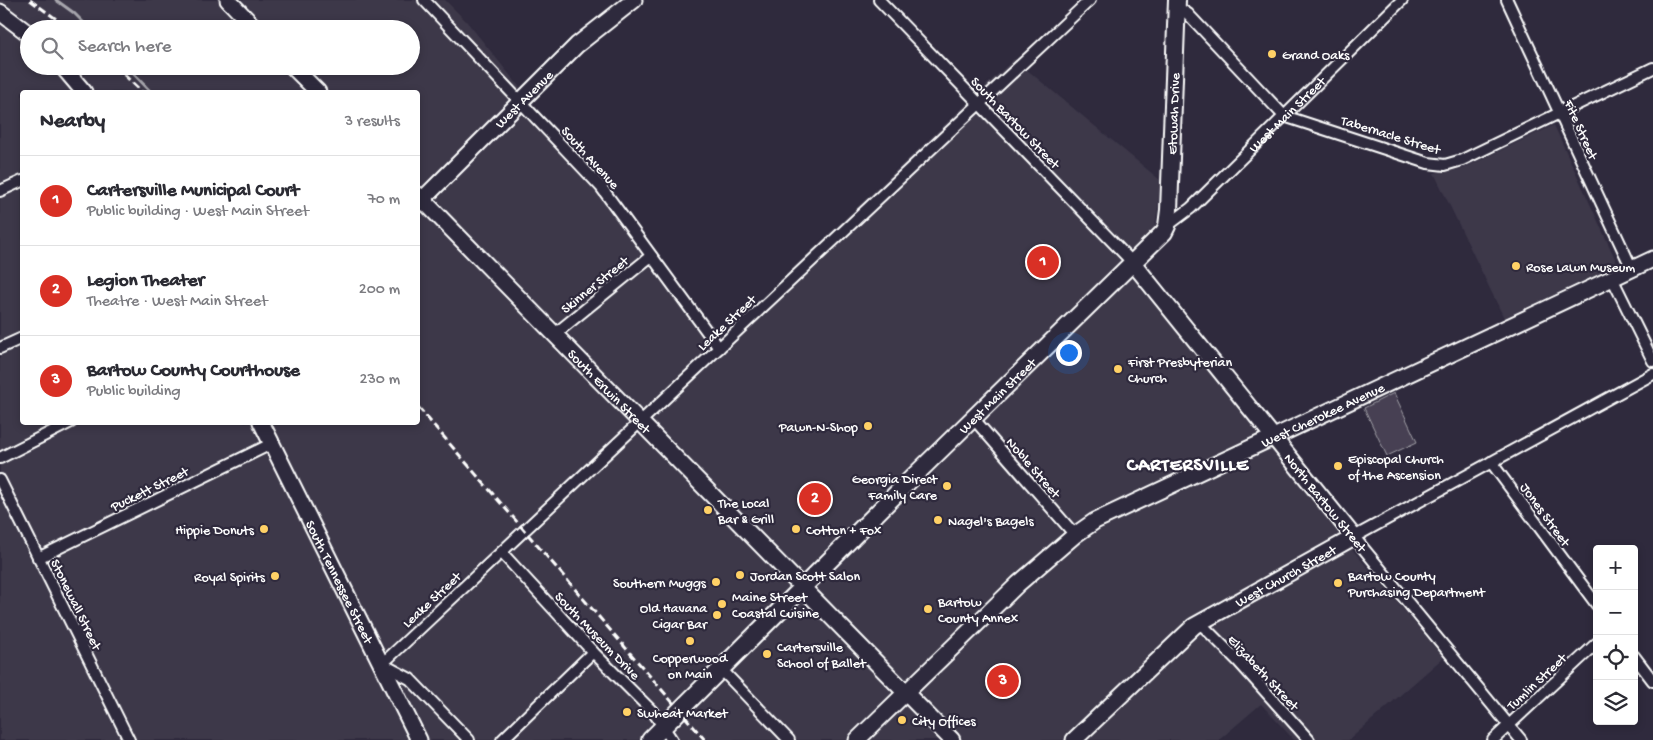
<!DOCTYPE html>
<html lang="en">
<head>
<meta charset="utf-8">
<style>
	:root { --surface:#fff; --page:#f2f2f3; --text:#2b2b33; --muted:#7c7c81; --line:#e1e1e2; --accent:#d93025 }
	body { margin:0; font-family:"Gochi Hand",sans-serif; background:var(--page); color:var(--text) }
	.controls { position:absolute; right:15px; bottom:15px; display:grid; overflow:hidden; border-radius:5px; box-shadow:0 2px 8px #0003 }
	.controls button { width:45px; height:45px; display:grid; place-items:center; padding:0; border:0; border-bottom:1px solid var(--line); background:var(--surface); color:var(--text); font:25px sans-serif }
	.you { position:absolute; left:1068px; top:352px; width:18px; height:18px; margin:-12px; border:4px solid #fff; border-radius:50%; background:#1a73e8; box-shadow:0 0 0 8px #1a73e833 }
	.badge { display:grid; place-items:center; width:32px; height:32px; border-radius:50%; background:var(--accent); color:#fff; font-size:16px; font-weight:700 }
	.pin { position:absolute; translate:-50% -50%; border:2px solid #fff; box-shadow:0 1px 5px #0006 }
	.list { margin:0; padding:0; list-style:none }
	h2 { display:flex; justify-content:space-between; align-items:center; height:65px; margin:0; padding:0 20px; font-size:21px }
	h2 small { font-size:16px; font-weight:400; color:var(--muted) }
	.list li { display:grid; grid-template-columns:32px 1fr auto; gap:15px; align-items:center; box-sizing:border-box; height:90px; padding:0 20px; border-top:1px solid var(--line) }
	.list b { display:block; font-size:19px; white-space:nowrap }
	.list p { margin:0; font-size:16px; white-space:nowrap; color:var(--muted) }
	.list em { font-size:16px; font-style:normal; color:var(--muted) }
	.icon { flex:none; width:28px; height:28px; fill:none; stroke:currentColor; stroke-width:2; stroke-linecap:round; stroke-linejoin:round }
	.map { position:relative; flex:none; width:1653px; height:740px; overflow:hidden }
	.search { position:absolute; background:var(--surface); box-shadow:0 2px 8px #0003; left:20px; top:20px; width:400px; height:55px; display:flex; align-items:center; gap:12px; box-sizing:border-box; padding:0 18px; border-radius:28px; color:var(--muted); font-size:19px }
	.panel { position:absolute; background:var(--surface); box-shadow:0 2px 8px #0003; left:20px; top:90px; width:400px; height:335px; border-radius:5px }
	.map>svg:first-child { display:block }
	.built { fill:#3c3749; fill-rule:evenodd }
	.green { fill:#464152; stroke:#a2a0a8 }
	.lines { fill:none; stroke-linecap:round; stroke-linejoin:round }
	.stream { stroke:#a7a6ad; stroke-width:3 }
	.street-casing { stroke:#fff; stroke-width:14 }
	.secondary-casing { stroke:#fff; stroke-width:19 }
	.primary-casing { stroke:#fff; stroke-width:20 }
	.street { stroke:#2f2a3d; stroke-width:10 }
	.secondary { stroke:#2f2a3d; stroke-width:15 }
	.primary { stroke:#2f2a3d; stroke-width:16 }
	.rail { stroke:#fff; stroke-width:3; stroke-dasharray:8 4; stroke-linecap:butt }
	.poi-dot { fill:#ffd166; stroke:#2f2a3d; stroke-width:2 }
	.labels { text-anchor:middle; stroke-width:4.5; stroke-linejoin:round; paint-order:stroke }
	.poi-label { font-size:14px; fill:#fff; stroke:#2f2a3d; text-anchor:start }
	.street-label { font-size:14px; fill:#fff; stroke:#2f2a3d }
	.district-label { font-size:19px; font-weight:bold; letter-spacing:1px; fill:#fff; stroke:#2f2a3d }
</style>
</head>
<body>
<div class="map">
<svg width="1653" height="740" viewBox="0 0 1653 740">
	<rect width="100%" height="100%" fill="#2f2a3d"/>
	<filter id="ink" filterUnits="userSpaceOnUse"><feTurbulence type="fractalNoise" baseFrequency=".02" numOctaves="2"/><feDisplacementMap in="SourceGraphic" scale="10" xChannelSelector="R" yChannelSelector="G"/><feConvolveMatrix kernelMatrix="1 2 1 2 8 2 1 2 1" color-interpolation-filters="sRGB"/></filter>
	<g filter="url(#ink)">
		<g class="built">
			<path d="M0 0H445L467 22 531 101 651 256 722 335 1014 59 1160 180 1158 208 1149 265 1257 430 1351 548 1444 657 1349 740H1294L1261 704 1219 740H0ZM29 29H411V66H29ZM22 92H418V422H22Z"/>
			<polygon points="1554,125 1618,265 1504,318 1434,173 1461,169"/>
		</g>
		<polygon class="green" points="1394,393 1417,442 1387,456 1364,408"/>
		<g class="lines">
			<g class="stream">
				<polyline points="56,0 74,13 90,29"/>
				<polyline points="126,66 151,92"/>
			</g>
			<defs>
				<g id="street">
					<polyline points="424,0 601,187 719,348"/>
					<polyline points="879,0 1133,263"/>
					<polyline points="1507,0 1632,269"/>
					<polyline points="1177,7 1188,14 1284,116 1428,163 1445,165 1462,160 1653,68"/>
					<polyline points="0,191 22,181"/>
					<path id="s1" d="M1167 226 1191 208 1402 0"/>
					<polyline points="1612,278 1653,361"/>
					<polyline points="555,334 651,256"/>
					<polyline points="0,348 22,338"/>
					<polyline points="973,418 1075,535"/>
					<polyline points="0,458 71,422"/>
					<polyline points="1491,462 1597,605"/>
					<polyline points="0,480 129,740"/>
					<polyline points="502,553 593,652 654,713 672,740"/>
					<polyline points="38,558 271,444"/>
					<polyline points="1199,622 1238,661 1309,740"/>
					<polyline points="1634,656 1653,681"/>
					<polyline points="721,669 789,740"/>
					<polyline points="469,740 410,679 382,664 1090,0"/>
					<polyline points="502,740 593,652"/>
					<polyline points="1493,740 1597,643"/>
					<polyline points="1521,740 1354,537 1653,374"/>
				</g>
				<g id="secondary">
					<polyline points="228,0 256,29"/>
					<polyline points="0,12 29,34"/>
					<polyline points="62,66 84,92"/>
					<polyline points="292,66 318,92"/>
					<path id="s2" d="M418 195 952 740"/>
					<path id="s3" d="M418 204 577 45 634 0"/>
					<path id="s4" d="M261 422 419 740"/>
					<path id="s5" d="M857 740 1018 584 1075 535 1095 521 1653 259"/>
					<path id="s6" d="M1074 740 1194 626 1354 537 1133 263"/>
				</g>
				<g id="primary">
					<path id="s7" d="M650 740 915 475 1164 232 1167 226 1169 210 1177 0"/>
				</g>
			</defs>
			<use href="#street" class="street-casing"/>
			<use href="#secondary" class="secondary-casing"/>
			<use href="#primary" class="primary-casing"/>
			<use href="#street" class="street"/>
			<use href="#secondary" class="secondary"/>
			<use href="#primary" class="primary"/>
			<g class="rail">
				<polyline points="30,0 70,29"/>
				<polyline points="115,66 142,92"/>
				<polyline points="418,407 705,740"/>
			</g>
		</g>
	</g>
	<g class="poi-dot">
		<circle cx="1272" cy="54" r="5"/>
		<circle cx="1516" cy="266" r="5"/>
		<circle cx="1118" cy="369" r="5"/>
		<circle cx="868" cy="426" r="5"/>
		<circle cx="1338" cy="466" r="5"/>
		<circle cx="947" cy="486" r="5"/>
		<circle cx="708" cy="510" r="5"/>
		<circle cx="938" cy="520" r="5"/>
		<circle cx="264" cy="529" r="5"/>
		<circle cx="796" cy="529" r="5"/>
		<circle cx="740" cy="575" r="5"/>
		<circle cx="275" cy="576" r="5"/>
		<circle cx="716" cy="582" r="5"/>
		<circle cx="1338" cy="583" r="5"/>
		<circle cx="722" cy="604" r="5"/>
		<circle cx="928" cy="609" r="5"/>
		<circle cx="717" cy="615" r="5"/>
		<circle cx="690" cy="641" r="5"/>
		<circle cx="767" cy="654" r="5"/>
		<circle cx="627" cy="712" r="5"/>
		<circle cx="902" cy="720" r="5"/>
	</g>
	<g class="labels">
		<g class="poi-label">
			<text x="1282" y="59">Grand Oaks</text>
			<text x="1526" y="271">Rose Lawn Museum</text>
			<text x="1128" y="366">First Presbyterian<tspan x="1128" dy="16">Church</tspan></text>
			<text x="858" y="431" text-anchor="end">Pawn-N-Shop</text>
			<text x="1348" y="463">Episcopal Church<tspan x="1348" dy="16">of the Ascension</tspan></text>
			<text x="937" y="483" text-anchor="end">Georgia Direct<tspan x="937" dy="16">Family Care</tspan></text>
			<text x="718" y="507">The Local<tspan x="718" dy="16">Bar &amp; Grill</tspan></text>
			<text x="948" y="525">Nagel's Bagels</text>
			<text x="254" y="534" text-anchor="end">Hippie Donuts</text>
			<text x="806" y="534">Cotton + Fox</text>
			<text x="750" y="580">Jordan Scott Salon</text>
			<text x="1348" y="580">Bartow County<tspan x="1348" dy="16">Purchasing Department</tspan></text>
			<text x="265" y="581" text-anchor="end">Royal Spirits</text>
			<text x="706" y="587" text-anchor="end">Southern Muggs</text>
			<text x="732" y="601">Maine Street<tspan x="732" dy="16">Coastal Cuisine</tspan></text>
			<text x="938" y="606">Bartow<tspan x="938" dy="16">County Annex</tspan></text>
			<text x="707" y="612" text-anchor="end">Old Havana<tspan x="707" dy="16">Cigar Bar</tspan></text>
			<text x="777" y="651">Cartersville<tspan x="777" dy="16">School of Ballet</tspan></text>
			<text x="690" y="662" text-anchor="middle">Copperwood<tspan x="690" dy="16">on Main</tspan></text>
			<text x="637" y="717">Swheat Market</text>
			<text x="912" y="725">City Offices</text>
		</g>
		<g class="street-label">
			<text dy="5" stroke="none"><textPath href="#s3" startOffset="149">West Avenue</textPath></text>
			<text dy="5" stroke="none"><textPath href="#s7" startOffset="842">Etowah Drive</textPath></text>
			<text dy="5" stroke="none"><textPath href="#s1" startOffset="164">West Main Street</textPath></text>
			<text transform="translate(1016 122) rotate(46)" y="5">South Bartow Street</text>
			<text transform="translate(1582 129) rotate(66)" y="5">Fite Street</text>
			<text transform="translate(1391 134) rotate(17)" y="5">Tabernacle Street</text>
			<text transform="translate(591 157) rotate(48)" y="5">South Avenue</text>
			<text transform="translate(594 284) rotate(-39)" y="5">Skinner Street</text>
			<text transform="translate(726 322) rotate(-43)" y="5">Leake Street</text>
			<text dy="5" stroke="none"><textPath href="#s2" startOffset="274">South Erwin Street</textPath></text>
			<text dy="5" stroke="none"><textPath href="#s7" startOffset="489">West Main Street</textPath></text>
			<text dy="5" stroke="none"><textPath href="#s5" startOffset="575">West Cherokee Avenue</textPath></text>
			<text transform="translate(1034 467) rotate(49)" y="5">Noble Street</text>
			<text transform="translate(149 488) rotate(-26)" y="5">Puckett Street</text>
			<text transform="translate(1326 502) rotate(51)" y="5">North Bartow Street</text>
			<text transform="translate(1546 514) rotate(54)" y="5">Jones Street</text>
			<text dy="5" stroke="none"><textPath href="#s6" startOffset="270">West Church Street</textPath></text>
			<text dy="5" stroke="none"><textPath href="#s4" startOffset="178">South Tennessee Street</textPath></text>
			<text transform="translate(431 599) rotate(-43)" y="5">Leake Street</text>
			<text transform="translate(77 604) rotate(64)" y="5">Stonewall Street</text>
			<text transform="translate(598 635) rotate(46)" y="5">South Museum Drive</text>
			<text transform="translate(1264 672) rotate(47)" y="5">Elizabeth Street</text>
			<text transform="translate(1536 681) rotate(-43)" y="5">Tumlin Street</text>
		</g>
		<g class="district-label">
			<text x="1188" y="470">CARTERSVILLE</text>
		</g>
	</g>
</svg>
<div class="controls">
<button>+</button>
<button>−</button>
<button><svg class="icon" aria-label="locate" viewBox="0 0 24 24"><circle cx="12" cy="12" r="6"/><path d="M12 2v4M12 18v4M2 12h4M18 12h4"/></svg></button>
<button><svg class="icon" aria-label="layers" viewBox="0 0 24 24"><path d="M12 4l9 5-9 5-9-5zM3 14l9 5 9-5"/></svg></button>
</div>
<div class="you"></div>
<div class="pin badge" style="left:1043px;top:262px">1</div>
<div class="pin badge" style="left:815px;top:499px">2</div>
<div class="pin badge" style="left:1003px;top:681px">3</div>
<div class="search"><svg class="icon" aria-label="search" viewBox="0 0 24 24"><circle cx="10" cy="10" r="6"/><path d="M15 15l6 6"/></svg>Search here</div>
<section class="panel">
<h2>Nearby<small>3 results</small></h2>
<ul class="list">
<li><span class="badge">1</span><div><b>Cartersville Municipal Court</b><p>Public building · West Main Street</p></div><em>70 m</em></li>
<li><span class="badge">2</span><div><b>Legion Theater</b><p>Theatre · West Main Street</p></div><em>200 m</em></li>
<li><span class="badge">3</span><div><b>Bartow County Courthouse</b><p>Public building</p></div><em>230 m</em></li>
</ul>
</section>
</div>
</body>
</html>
